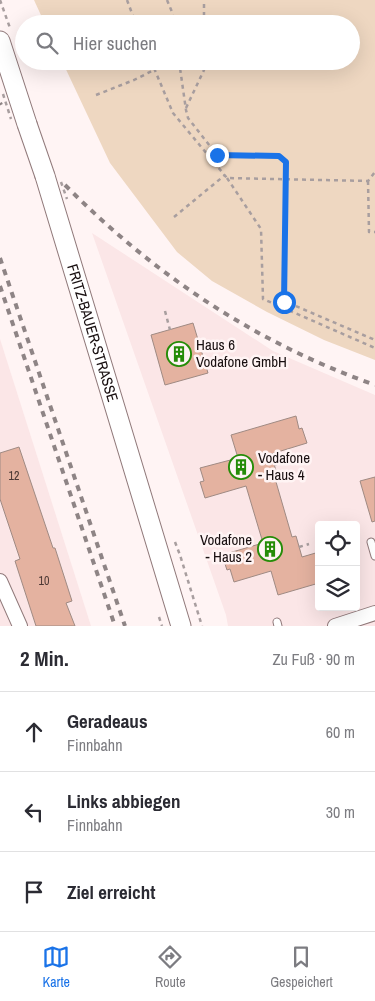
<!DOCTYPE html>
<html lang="de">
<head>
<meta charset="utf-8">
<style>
	:root { --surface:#fff; --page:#f2f2f3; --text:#2b2b33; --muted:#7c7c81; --line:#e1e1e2; --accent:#1a73e8 }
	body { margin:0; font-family:"Archivo Narrow",sans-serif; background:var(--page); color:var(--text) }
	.controls { position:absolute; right:15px; bottom:15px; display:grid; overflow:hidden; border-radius:5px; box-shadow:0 5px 20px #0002 }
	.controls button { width:45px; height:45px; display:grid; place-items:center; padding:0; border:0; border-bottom:1px solid var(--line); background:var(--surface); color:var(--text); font:25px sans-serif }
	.stop { position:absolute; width:15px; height:15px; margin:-11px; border:4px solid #1a73e8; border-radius:50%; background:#fff }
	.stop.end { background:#1a73e8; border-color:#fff; box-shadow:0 1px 5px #0008 }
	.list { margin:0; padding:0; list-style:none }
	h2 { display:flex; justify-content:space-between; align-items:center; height:65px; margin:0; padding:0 20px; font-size:21px }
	h2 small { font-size:16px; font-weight:400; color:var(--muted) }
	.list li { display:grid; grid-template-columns:32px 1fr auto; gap:15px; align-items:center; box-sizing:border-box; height:80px; padding:0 20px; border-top:1px solid var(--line) }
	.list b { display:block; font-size:19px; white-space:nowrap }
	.list p { margin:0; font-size:16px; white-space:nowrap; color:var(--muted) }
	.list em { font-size:16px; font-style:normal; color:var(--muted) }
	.icon { flex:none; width:28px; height:28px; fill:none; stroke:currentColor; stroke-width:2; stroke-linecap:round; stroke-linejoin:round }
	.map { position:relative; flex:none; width:375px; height:626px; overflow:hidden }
	.search { position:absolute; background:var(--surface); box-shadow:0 5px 20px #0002; left:15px; right:15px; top:15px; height:55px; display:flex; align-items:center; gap:12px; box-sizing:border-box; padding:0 18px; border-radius:28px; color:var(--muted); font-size:19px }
	.sheet { height:305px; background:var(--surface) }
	nav { display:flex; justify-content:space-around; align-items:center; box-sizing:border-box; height:70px; border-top:1px solid var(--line); background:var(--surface); font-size:14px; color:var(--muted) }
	nav a { display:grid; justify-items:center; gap:2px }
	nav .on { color:var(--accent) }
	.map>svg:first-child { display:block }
	.built { fill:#fbe6e7; fill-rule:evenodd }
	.green { fill:#eed7c1 }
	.building { fill:#e4b2a0; stroke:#9f8a83 }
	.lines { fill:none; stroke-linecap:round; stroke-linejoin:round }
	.service-casing { stroke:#90797a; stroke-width:9 }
	.minor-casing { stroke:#90797a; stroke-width:16 }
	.secondary-casing { stroke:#90797a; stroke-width:21 }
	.path { stroke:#a89e9f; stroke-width:2.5; stroke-dasharray:4 4; stroke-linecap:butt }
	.service { stroke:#fff; stroke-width:7 }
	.minor { stroke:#fff; stroke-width:14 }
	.secondary { stroke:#fff; stroke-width:19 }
	.rail { stroke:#8e8485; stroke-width:4; stroke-dasharray:6 6; stroke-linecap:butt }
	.secondary-bridge-casing { stroke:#90797a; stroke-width:21; stroke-linecap:butt }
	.path-bridge { stroke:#a89e9f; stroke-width:2.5; stroke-dasharray:4 4; stroke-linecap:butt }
	.secondary-bridge { stroke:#fff; stroke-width:19 }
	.route { stroke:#1a73e8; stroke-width:6 }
	.labels { text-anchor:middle; stroke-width:5; stroke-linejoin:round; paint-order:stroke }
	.number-label { font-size:12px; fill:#4b3834 }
	.street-label { font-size:15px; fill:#180f10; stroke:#fff4f4 }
	.poi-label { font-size:15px; fill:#180f10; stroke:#fff4f4; text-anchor:start }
</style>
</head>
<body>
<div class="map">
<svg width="375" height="626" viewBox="0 0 375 626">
	<rect width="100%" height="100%" fill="#fff4f4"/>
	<g class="built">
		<path d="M92 233 273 351 375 395V626H228L226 615ZM319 525H356V607H319Z"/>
		<polygon points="0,339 91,626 0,626"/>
	</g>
	<polygon class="green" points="34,0 375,0 375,360 324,340 267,312 212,281 177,252 110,163 62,61 351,61 351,24 45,24"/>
	<g class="building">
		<polygon points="193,323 208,373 165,385 151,335"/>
		<polygon points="296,416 299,429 302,428 307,443 271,454 277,474 274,475 292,537 296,536 302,557 319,552 319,583 278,595 271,571 234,582 230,569 227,570 222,555 263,543 246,486 205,498 200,482 204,481 200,468 238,458 231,435"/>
		<polygon points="19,447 53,548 55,548 72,601 66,603 75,626 36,626 15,561 20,559 0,499 0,453"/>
		<polygon points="375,477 375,521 372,522 360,481"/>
	</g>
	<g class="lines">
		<defs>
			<g id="service">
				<polyline points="371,542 375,556"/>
				<polyline points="277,622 278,626"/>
			</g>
			<g id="minor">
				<polyline points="0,581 20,626"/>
				<polyline points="335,626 375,613"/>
			</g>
			<g id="secondary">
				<polyline points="0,41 27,124"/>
				<path id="s1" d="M45 176 181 626"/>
			</g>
		</defs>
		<use href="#service" class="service-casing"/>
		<use href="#minor" class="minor-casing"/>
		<use href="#secondary" class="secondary-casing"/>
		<g class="path">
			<polyline points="0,0 10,28"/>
			<polyline points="127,0 136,24"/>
			<polyline points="167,0 172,12 174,24"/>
			<polyline points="204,24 204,0"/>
			<polyline points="151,61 173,113 227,178 368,181 375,172"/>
			<polyline points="179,61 186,110 188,118 217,155 279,156 286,162 284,301 375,340"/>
			<polyline points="96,95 134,80 154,70"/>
			<polyline points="186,108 204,70 204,61"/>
			<polyline points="227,178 261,229 263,299 375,348"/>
			<polyline points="368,181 369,232 375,232"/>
			<polyline points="174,217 225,175"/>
			<polyline points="165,311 170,330"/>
			<polyline points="274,465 285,461"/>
			<polyline points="175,542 180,555 202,626"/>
			<polyline points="299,547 309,544"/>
			<polyline points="356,592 357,591"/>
			<polyline points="159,617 162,626"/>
		</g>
		<use href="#service" class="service"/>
		<use href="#minor" class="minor"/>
		<use href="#secondary" class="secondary"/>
		<g class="rail">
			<polyline points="0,103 1,105"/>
			<path d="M65 185C156 276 254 342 375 385"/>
			<polyline points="0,258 125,626"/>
			<polyline points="0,286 115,626"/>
		</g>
		<defs>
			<polyline id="secondary-bridge" points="27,124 45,176"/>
		</defs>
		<use href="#secondary-bridge" class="secondary-bridge-casing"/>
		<g class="path-bridge">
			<polyline points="3,94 11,119"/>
			<polyline points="61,182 67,199"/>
		</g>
		<use href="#secondary-bridge" class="secondary-bridge"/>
	</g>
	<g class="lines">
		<polyline class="route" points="217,155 279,156 286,162 284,302"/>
	</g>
	<defs>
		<symbol id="building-ring" viewBox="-11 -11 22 22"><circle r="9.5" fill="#fff4f4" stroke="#258c07" stroke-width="1.5"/><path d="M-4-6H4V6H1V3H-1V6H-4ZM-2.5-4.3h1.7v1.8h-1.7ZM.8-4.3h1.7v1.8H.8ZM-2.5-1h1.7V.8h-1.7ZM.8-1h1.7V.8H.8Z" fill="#258c07"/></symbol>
	</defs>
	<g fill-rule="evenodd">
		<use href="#building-ring" x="165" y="340" width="28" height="28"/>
		<use href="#building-ring" x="227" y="453" width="28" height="28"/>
		<use href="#building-ring" x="256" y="535" width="28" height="28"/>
	</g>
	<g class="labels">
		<g class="number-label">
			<text x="14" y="480">12</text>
			<text x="44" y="585">10</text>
		</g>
		<g class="street-label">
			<text dy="5" stroke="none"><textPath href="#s1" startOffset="164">FRITZ-BAUER-STRASSE</textPath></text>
		</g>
		<g class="poi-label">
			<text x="196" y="350">Haus 6<tspan x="196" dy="17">Vodafone GmbH</tspan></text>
			<text x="258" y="463">Vodafone<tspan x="258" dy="17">- Haus 4</tspan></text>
			<text x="252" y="545" text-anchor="end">Vodafone<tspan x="252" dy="17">- Haus 2</tspan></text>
		</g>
	</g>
</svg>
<div class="controls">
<button><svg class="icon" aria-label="locate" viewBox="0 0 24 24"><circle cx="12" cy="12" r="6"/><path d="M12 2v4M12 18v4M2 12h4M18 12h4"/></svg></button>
<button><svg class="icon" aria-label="layers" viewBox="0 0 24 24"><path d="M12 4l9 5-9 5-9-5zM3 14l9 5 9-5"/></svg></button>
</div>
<div class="stop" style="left:284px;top:302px"></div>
<div class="stop end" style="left:217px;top:155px"></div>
<div class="search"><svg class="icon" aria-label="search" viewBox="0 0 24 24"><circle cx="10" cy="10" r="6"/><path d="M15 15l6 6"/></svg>Hier suchen</div>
</div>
<section class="sheet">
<h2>2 Min.<small>Zu Fuß · 90 m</small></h2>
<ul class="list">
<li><svg class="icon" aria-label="ahead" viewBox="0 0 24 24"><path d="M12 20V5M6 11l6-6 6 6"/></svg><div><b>Geradeaus</b><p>Finnbahn</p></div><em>60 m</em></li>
<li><svg class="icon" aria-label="left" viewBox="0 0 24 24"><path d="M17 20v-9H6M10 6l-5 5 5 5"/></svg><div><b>Links abbiegen</b><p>Finnbahn</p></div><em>30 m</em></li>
<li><svg class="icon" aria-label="arrive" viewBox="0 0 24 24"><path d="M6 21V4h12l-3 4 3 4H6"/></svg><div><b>Ziel erreicht</b></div></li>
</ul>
</section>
<nav>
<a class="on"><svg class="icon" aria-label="map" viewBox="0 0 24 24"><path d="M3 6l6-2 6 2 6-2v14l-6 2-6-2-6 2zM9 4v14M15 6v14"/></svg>Karte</a>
<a><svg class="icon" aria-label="directions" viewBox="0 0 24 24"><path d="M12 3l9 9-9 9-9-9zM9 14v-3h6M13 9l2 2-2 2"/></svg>Route</a>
<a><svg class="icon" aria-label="saved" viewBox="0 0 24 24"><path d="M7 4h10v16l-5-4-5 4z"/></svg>Gespeichert</a>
</nav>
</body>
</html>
